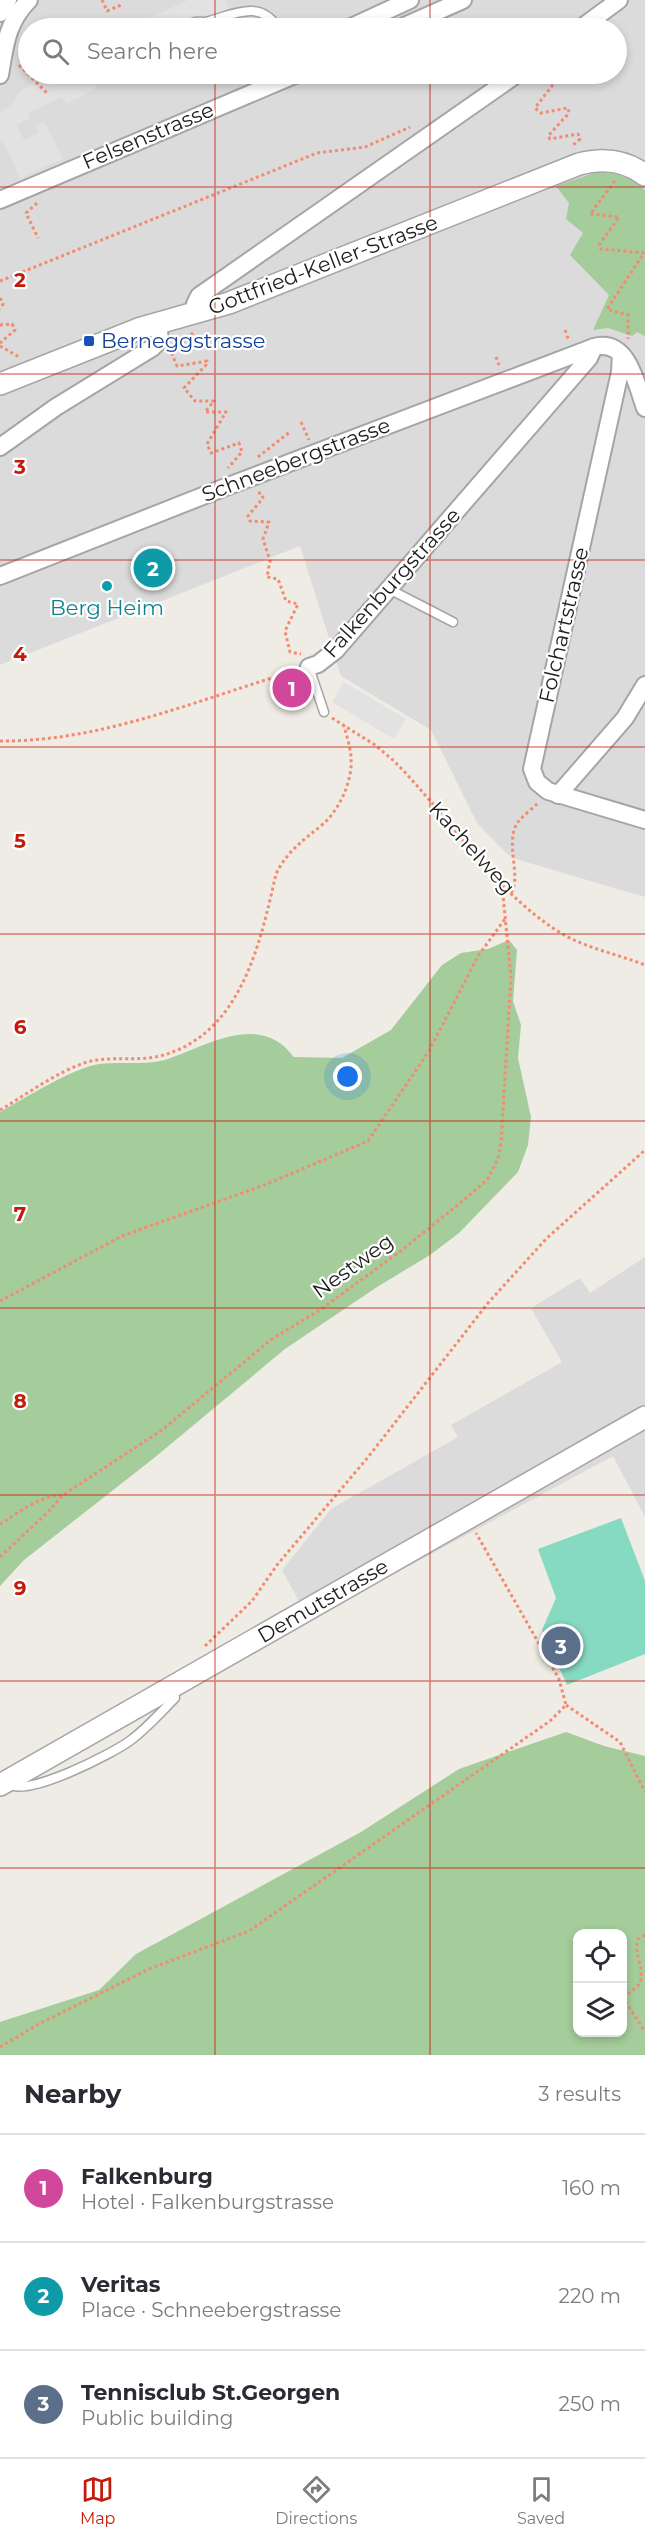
<!DOCTYPE html>
<html lang="en">
<head>
<meta charset="utf-8">
<style>
	:root { --surface:#fff; --page:#f2f2f3; --text:#2b2b33; --muted:#7c7c81; --line:#e1e1e2; --accent:#c31b09 }
	body { margin:0; font-family:Montserrat,sans-serif; background:var(--page); color:var(--text) }
	.controls { position:absolute; right:18px; bottom:18px; display:grid; overflow:hidden; border-radius:12px; box-shadow:0 3px 9px #0003 }
	.controls button { width:54px; height:54px; display:grid; place-items:center; padding:0; border:0; border-bottom:2px solid var(--line); background:var(--surface); color:var(--text); font:30px sans-serif }
	.you { position:absolute; left:348px; top:1077px; width:21px; height:21px; margin:-15px; border:4px solid #fff; border-radius:50%; background:#1a73e8; box-shadow:0 0 0 9px #1a73e833 }
	.badge { display:grid; place-items:center; width:39px; height:39px; border-radius:50%; background:var(--accent); color:#fff; font-size:20px; font-weight:700 }
	.pin { position:absolute; translate:-50% -50%; border:3px solid #fff; box-shadow:0 2px 6px #0006 }
	.list { margin:0; padding:0; list-style:none }
	h2 { display:flex; justify-content:space-between; align-items:center; height:78px; margin:0; padding:0 24px; font-size:26px }
	h2 small { font-size:20px; font-weight:400; color:var(--muted) }
	.list li { display:grid; grid-template-columns:39px 1fr auto; gap:18px; align-items:center; box-sizing:border-box; height:108px; padding:0 24px; border-top:2px solid var(--line) }
	.list b { display:block; font-size:22px; white-space:nowrap }
	.list p { margin:0; font-size:20px; white-space:nowrap; color:var(--muted) }
	.list em { font-size:20px; font-style:normal; color:var(--muted) }
	.icon { flex:none; width:33px; height:33px; fill:none; stroke:currentColor; stroke-width:2; stroke-linecap:round; stroke-linejoin:round }
	.map { position:relative; flex:none; width:645px; height:2055px; overflow:hidden }
	.search { position:absolute; background:var(--surface); box-shadow:0 3px 9px #0003; left:18px; right:18px; top:18px; height:66px; display:flex; align-items:center; gap:15px; box-sizing:border-box; padding:0 21px; border-radius:33px; color:var(--muted); font-size:22px }
	.sheet { height:402px; background:var(--surface) }
	nav { display:flex; justify-content:space-around; align-items:center; box-sizing:border-box; height:84px; border-top:2px solid var(--line); background:var(--surface); font-size:16px; color:var(--muted) }
	nav a { display:grid; justify-items:center; gap:3px }
	nav .on { color:var(--accent) }
	.map>svg:first-child { display:block }
	.residential { fill:#dcdbdb; fill-rule:evenodd }
	.forest { fill:#a5cc9b; fill-rule:evenodd }
	.pitch { fill:#86dac2 }
	.parking { fill:#e2e2e2 }
	.lines { fill:none; stroke-linecap:round; stroke-linejoin:round }
	.service-casing { stroke:#a5a5a5; stroke-width:11 }
	.minor-casing { stroke:#a5a5a5; stroke-width:20 }
	.tertiary-casing { stroke:#a5a5a5; stroke-width:24 }
	.path { stroke:#f38b71; stroke-width:3; stroke-dasharray:3 3; stroke-linecap:butt }
	.service { stroke:#fff; stroke-width:8 }
	.minor { stroke:#fff; stroke-width:16 }
	.tertiary { stroke:#fff; stroke-width:21 }
	.grid { fill:none; stroke:#c31b09; stroke-width:1.5; stroke-opacity:0.55 }
	.transit-dot { fill:#1a4fb4; stroke:#fff; stroke-width:2 }
	.culture-dot { fill:#0f9aa8; stroke:#fff; stroke-width:2 }
	.labels { text-anchor:middle; stroke-width:4.5; stroke-linejoin:round; paint-order:stroke }
	.street-label { font-size:21px; fill:#1e1e1e; stroke:#fff }
	.transit-label { font-size:21px; fill:#164399; stroke:#fff; text-anchor:start }
	.culture-label { font-size:21px; fill:#0d838f; stroke:#fff }
	.grid-label { font-size:20px; text-anchor:middle; font-weight:bold; fill:#c31b09; stroke:#fff; stroke-width:4.5; stroke-linejoin:round; paint-order:stroke }
</style>
</head>
<body>
<div class="map">
<svg width="645" height="2055" viewBox="0 0 645 2055">
	<rect width="100%" height="100%" fill="#efece5"/>
	<g class="residential">
		<path d="M0 0H645V897L519 860 508 855 477 823 431 730 341 676 300 546 0 665ZM28 28H616V74H28Z"/>
		<polygon points="645,1257 645,1517 613,1456 309,1620 282,1570 331,1509 458,1437 451,1425 562,1362 531,1308 580,1278 590,1293"/>
	</g>
	<g class="forest">
		<path d="M597 172C614 174 635 175 645 191V336L637 332 632 336 608 328 593 330 609 295 570 255 583 233 566 219 569 203 556 186Z"/>
		<path d="M509 940 517 950 513 1001 521 1025 518 1058 531 1117 528 1145 518 1172 459 1233 430 1255 377 1287 285 1349 154 1458 24 1560 0 1586V1112C23 1099 75 1067 99 1064 122 1061 146 1066 168 1059 201 1048 248 1019 281 1044 286 1047 290 1053 294 1057L342 1058 391 1030 442 965 461 953 488 949Z"/>
		<path d="M566 1732 604 1746 645 1756V2055H0V2022L99 1990 136 1954 361 1832 459 1769ZM578 1934H622V2032H578Z"/>
	</g>
	<polygon class="pitch" points="621,1518 645,1581 645,1654 567,1685 542,1630 556,1598 538,1549"/>
	<g class="parking">
		<polygon points="188,0 225,0 235,21 219,28 128,28"/>
		<polygon points="51,74 89,74 97,88 66,104 62,97 28,113 30,118 17,125 24,140 38,133 35,126 44,121 63,159 20,178 3,142 0,143 0,112 11,105 19,93 32,83"/>
		<polygon points="344,682 406,719 394,739 332,702"/>
	</g>
	<g class="lines">
		<defs>
			<g id="service">
				<path d="M182 28C186 27 191 23 195 22 200 21 205 23 209 21 237 13 260 0 278 28"/>
				<polyline points="389,589 453,622"/>
				<polyline points="309,667 324,712"/>
				<path d="M9 1784C26 1798 114 1753 131 1740 147 1728 161 1712 175 1698L173 1687"/>
			</g>
			<g id="minor">
				<polyline points="0,13 8,0"/>
				<polyline points="349,28 410,0"/>
				<polyline points="400,28 463,0"/>
				<polyline points="581,28 619,0"/>
				<path d="M0 75C5 45 7 22 29 0"/>
				<polyline points="0,200 297,74"/>
				<polyline points="197,314 195,304 199,296 517,74"/>
				<polyline points="621,354 620,372 532,769 537,782 548,791 645,820"/>
				<polyline points="0,447 56,407 152,348 160,340 158,323"/>
				<path d="M0 576 223 488 594 347C628 338 636 383 645 408"/>
				<polyline points="309,667 318,664 336,650 589,358 594,347"/>
				<polyline points="558,795 625,718 645,685"/>
			</g>
			<g id="tertiary">
				<path d="M0 384 141 328 229 303 579 164C602 158 625 160 645 175"/>
				<polyline points="0,1785 645,1417"/>
			</g>
		</defs>
		<use href="#service" class="service-casing"/>
		<use href="#minor" class="minor-casing"/>
		<use href="#tertiary" class="tertiary-casing"/>
		<g class="path">
			<polyline points="102,0 107,11 121,5"/>
			<polyline points="19,65 47,93"/>
			<polyline points="80,74 80,77"/>
			<polyline points="552,74 555,82 535,108 541,113 568,108 569,113 548,136 550,139 578,134 580,139 572,146"/>
			<polyline points="615,181 590,214 619,217 599,245 601,249 644,253 607,309 628,315 628,339"/>
			<polyline points="37,203 26,213 38,238"/>
			<polyline points="0,281 317,153 365,147 410,127"/>
			<polyline points="0,298 3,304 0,309"/>
			<polyline points="0,325 12,324 15,330 0,343"/>
			<polyline points="565,330 569,341"/>
			<polyline points="193,333 171,352 177,366 207,361 206,365 184,388 195,401 214,401 205,412 226,412 207,444 211,453 239,443 242,452 228,468"/>
			<polyline points="0,346 19,357"/>
			<polyline points="496,357 499,365"/>
			<polyline points="301,422 309,440"/>
			<polyline points="258,457 291,431"/>
			<polyline points="258,493 261,493 263,498 248,516 250,521 269,522 263,539 270,561 267,577 278,579 286,601 298,604 285,631 290,652 301,654"/>
			<path d="M332 718 375 745 394 761C450 817 491 889 559 932 585 948 617 954 645 965"/>
			<path d="M0 741C102 742 199 699 295 671"/>
			<path d="M511 893C522 877 504 841 518 822 524 815 533 808 539 802"/>
			<path d="M0 1110C27 1094 54 1074 84 1063 108 1055 135 1062 160 1056 241 1035 260 944 276 874 287 851 304 840 323 824 340 809 353 780 351 757 350 747 347 736 344 726"/>
			<polyline points="0,1301 122,1236 267,1184 368,1141 429,1051 478,956 505,919"/>
			<path d="M0 1524C18 1513 41 1495 63 1495"/>
			<polyline points="0,1557 48,1512 63,1495 162,1430 272,1339 320,1310 402,1250 465,1199 487,1180 498,1159 501,1144 511,977 502,885"/>
			<polyline points="205,1646 252,1601 277,1565 369,1456 488,1303 546,1239 645,1150"/>
			<polyline points="566,1705 620,1742 645,1792"/>
			<path d="M645 1935 638 1939C633 1953 645 1969 640 1983 636 1988 630 1992 625 1996L626 2002 645 2032"/>
			<polyline points="0,2047 37,2025 149,1969 249,1931 550,1721 566,1705 559,1679 476,1533"/>
		</g>
		<use href="#service" class="service"/>
		<use href="#minor" class="minor"/>
		<use href="#tertiary" class="tertiary"/>
	</g>
	<path class="grid" d="M215 0V28M430 0V28M215 74V2055M430 74V2055M0 187H645M0 374H645M0 560H645M0 747H645M0 934H645M0 1121H645M0 1308H645M0 1495H645M0 1681H645M0 1868H645"/>
	<rect class="transit-dot" x="83" y="335" width="12" height="12" rx="3"/>
	<circle class="culture-dot" cx="107" cy="586" r="6"/>
	<g class="labels">
		<g class="street-label">
			<text transform="translate(148 136) rotate(-23)" y="7">Felsenstrasse</text>
			<text transform="translate(323 265) rotate(-21)" y="7">Gottfried-Keller-Strasse</text>
			<text transform="translate(296 460) rotate(-21)" y="7">Schneebergstrasse</text>
			<text transform="translate(392 583) rotate(-48)" y="7">Falkenburgstrasse</text>
			<text transform="translate(564 625) rotate(-77)" y="7">Folchartstrasse</text>
			<text transform="translate(472 848) rotate(48)" y="7">Kachelweg</text>
			<text transform="translate(353 1266) rotate(-36)" y="7">Nestweg</text>
			<text transform="translate(323 1601) rotate(-30)" y="7">Demutstrasse</text>
		</g>
		<g class="transit-label">
			<text x="101" y="348">Berneggstrasse</text>
		</g>
		<g class="culture-label">
			<text x="107" y="615">Berg Heim</text>
		</g>
	</g>
	<g class="grid-label">
		<text x="20" y="287">2</text>
		<text x="20" y="474">3</text>
		<text x="20" y="661">4</text>
		<text x="20" y="848">5</text>
		<text x="20" y="1034">6</text>
		<text x="20" y="1221">7</text>
		<text x="20" y="1408">8</text>
		<text x="20" y="1595">9</text>
	</g>
</svg>
<div class="controls">
<button><svg class="icon" aria-label="locate" viewBox="0 0 24 24"><circle cx="12" cy="12" r="6"/><path d="M12 2v4M12 18v4M2 12h4M18 12h4"/></svg></button>
<button><svg class="icon" aria-label="layers" viewBox="0 0 24 24"><path d="M12 4l9 5-9 5-9-5zM3 14l9 5 9-5"/></svg></button>
</div>
<div class="you"></div>
<div class="pin badge" style="left:292px;top:688px;background:#d1479c">1</div>
<div class="pin badge" style="left:153px;top:568px;background:#0f9aa8">2</div>
<div class="pin badge" style="left:561px;top:1646px;background:#5c6f8a">3</div>
<div class="search"><svg class="icon" aria-label="search" viewBox="0 0 24 24"><circle cx="10" cy="10" r="6"/><path d="M15 15l6 6"/></svg>Search here</div>
</div>
<section class="sheet">
<h2>Nearby<small>3 results</small></h2>
<ul class="list">
<li><span class="badge" style="background:#d1479c">1</span><div><b>Falkenburg</b><p>Hotel · Falkenburgstrasse</p></div><em>160 m</em></li>
<li><span class="badge" style="background:#0f9aa8">2</span><div><b>Veritas</b><p>Place · Schneebergstrasse</p></div><em>220 m</em></li>
<li><span class="badge" style="background:#5c6f8a">3</span><div><b>Tennisclub St.Georgen</b><p>Public building</p></div><em>250 m</em></li>
</ul>
</section>
<nav>
<a class="on"><svg class="icon" aria-label="map" viewBox="0 0 24 24"><path d="M3 6l6-2 6 2 6-2v14l-6 2-6-2-6 2zM9 4v14M15 6v14"/></svg>Map</a>
<a><svg class="icon" aria-label="directions" viewBox="0 0 24 24"><path d="M12 3l9 9-9 9-9-9zM9 14v-3h6M13 9l2 2-2 2"/></svg>Directions</a>
<a><svg class="icon" aria-label="saved" viewBox="0 0 24 24"><path d="M7 4h10v16l-5-4-5 4z"/></svg>Saved</a>
</nav>
</body>
</html>
